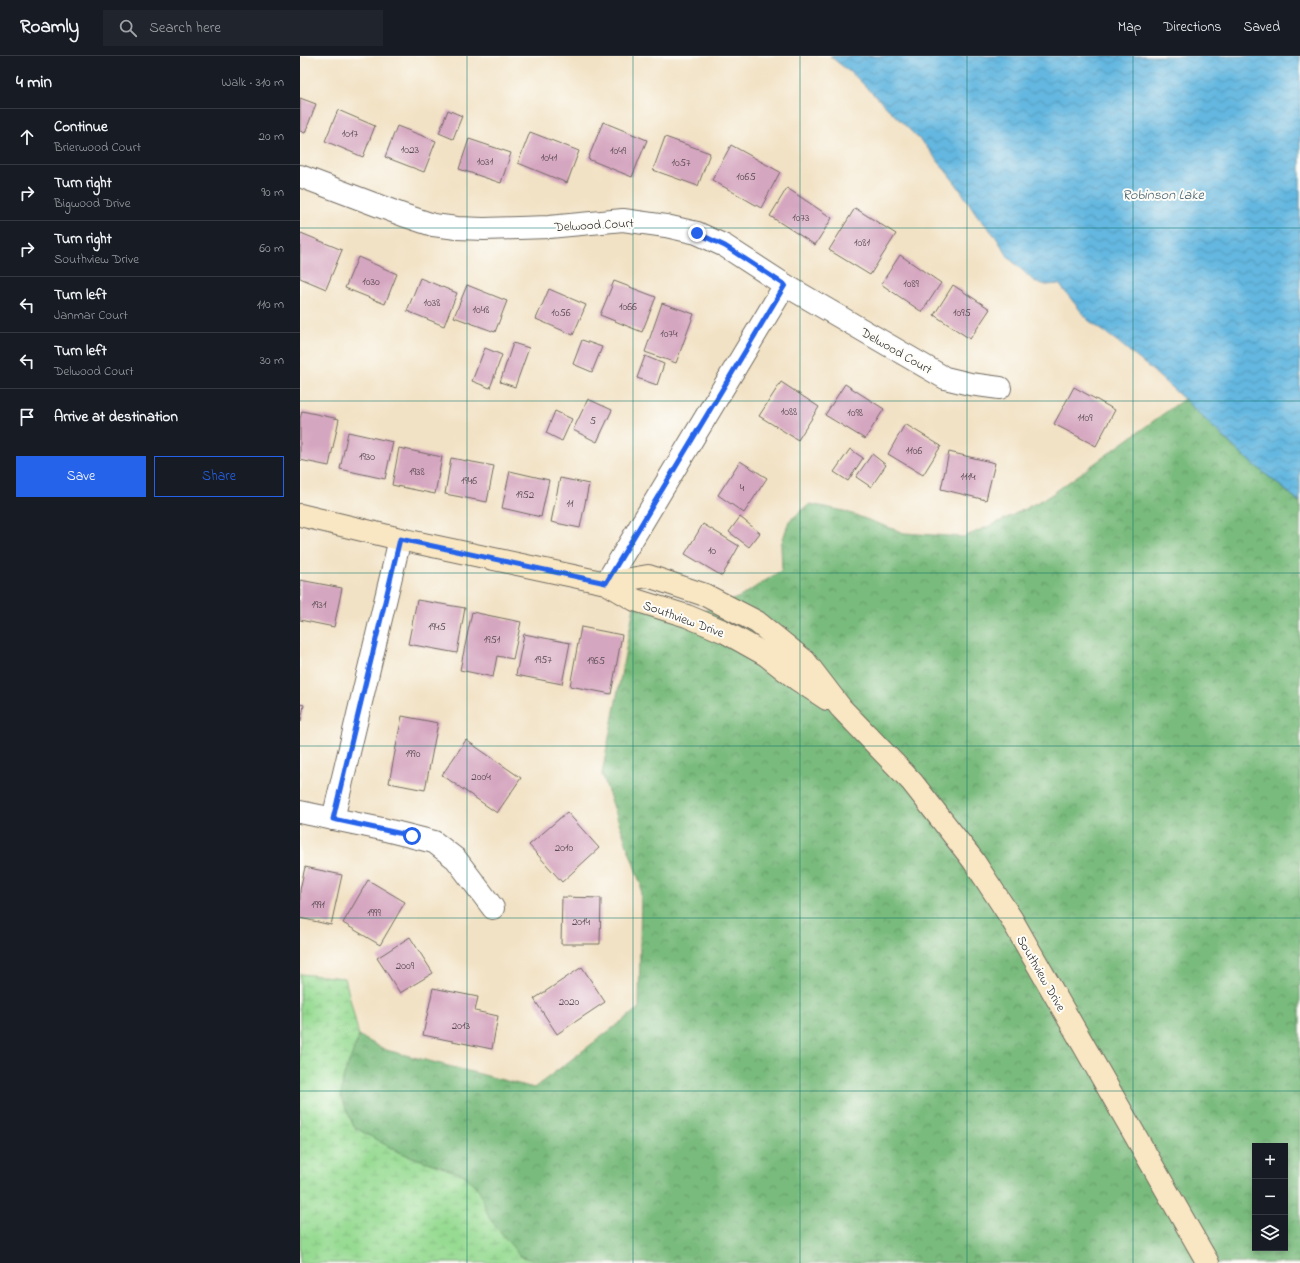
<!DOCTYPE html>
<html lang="en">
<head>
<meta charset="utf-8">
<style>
	:root { --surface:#171b24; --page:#20242c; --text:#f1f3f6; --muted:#9ea1a6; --line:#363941; --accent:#2563eb }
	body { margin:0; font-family:"Indie Flower",sans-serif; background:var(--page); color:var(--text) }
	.controls { position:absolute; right:12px; bottom:12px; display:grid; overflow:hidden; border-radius:0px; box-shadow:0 2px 6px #0003 }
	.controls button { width:36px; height:36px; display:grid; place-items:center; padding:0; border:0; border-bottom:1px solid var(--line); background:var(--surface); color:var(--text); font:20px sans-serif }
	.stop { position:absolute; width:12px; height:12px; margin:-9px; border:3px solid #2563eb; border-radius:50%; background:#fff }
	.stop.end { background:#2563eb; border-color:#fff; box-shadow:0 1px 4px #0008 }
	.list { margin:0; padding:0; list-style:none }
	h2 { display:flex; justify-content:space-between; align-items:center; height:52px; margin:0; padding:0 16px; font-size:17px }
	h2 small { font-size:13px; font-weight:400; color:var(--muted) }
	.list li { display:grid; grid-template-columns:26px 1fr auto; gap:12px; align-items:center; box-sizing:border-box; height:56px; padding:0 16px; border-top:1px solid var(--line) }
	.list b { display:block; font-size:15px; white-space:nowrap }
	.list p { margin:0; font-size:13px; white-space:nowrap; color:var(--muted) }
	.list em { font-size:13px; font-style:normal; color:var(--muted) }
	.actions { display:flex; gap:8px; padding:12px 16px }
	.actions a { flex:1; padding:9px 0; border:1px solid var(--accent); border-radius:0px; text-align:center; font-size:14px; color:var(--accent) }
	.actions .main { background:var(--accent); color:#fff }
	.icon { flex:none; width:22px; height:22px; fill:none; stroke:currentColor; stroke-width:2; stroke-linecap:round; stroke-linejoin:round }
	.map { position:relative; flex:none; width:1000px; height:1207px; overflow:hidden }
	header { display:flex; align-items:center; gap:24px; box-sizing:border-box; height:56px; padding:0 20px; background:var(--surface); border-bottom:1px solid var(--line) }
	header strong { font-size:19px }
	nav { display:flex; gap:22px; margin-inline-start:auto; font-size:14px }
	.search { width:280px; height:36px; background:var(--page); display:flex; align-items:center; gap:10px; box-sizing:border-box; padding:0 14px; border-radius:0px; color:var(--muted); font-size:15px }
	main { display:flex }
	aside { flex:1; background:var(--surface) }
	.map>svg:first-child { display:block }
	.forest { fill:url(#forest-crowns); stroke:#527354; fill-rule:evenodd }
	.wetland { fill:url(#wetland-marsh); stroke:#61835f }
	.water { fill:url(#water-waves); stroke:#487186 }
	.building { fill:#d5a6c0 }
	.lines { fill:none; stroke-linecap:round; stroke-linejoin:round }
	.street-casing { stroke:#716b61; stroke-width:24 }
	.secondary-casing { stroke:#716b61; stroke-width:24 }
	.street { stroke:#fff; stroke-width:22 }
	.secondary { stroke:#f9e7c3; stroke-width:22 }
	.route { stroke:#2563eb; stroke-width:5 }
	.grid { fill:none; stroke:#0f766e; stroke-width:1; stroke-opacity:0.55 }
	.labels { text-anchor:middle; stroke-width:4; stroke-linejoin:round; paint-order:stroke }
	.number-label { font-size:11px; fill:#564a50 }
	.street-label { font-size:13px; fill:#2b2b2b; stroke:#fdfcf7 }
	.water-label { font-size:14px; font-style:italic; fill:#3f5c6a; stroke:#fdfcf7 }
</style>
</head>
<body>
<header>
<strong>Roamly</strong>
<div class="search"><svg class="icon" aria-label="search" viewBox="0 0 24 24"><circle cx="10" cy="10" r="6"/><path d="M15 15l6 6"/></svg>Search here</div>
<nav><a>Map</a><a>Directions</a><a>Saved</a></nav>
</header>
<main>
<aside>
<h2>4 min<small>Walk · 310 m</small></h2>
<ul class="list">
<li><svg class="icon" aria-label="ahead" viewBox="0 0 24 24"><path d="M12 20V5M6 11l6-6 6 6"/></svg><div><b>Continue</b><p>Brierwood Court</p></div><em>20 m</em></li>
<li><svg class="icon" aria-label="right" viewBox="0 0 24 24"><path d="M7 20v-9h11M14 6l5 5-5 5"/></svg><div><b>Turn right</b><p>Bigwood Drive</p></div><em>90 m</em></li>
<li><svg class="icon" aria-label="right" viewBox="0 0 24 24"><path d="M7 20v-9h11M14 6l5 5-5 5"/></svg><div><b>Turn right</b><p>Southview Drive</p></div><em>60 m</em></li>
<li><svg class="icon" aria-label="left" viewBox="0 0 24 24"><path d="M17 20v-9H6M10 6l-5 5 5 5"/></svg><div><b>Turn left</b><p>Janmar Court</p></div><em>110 m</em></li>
<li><svg class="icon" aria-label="left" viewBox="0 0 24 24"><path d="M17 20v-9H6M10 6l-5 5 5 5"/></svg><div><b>Turn left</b><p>Delwood Court</p></div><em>30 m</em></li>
<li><svg class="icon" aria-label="arrive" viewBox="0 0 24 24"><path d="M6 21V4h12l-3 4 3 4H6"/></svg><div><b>Arrive at destination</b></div></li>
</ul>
<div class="actions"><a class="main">Save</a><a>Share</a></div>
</aside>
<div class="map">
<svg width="1000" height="1207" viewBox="0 0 1000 1207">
	<defs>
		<pattern id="forest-crowns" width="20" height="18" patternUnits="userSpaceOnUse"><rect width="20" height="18" fill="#79bb7d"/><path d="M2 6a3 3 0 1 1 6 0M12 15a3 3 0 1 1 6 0" fill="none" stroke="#639867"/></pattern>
		<pattern id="wetland-marsh" width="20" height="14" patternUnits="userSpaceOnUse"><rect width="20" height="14" fill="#97db93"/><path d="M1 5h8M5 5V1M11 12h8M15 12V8" fill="none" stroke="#82bc7f"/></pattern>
		<pattern id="water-waves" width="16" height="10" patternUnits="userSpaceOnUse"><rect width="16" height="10" fill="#64b7e0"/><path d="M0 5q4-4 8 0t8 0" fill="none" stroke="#5395b6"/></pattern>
	</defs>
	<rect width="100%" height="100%" fill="#fdfcf7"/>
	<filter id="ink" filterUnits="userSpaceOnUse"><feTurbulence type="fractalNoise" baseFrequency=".025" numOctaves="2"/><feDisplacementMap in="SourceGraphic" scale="8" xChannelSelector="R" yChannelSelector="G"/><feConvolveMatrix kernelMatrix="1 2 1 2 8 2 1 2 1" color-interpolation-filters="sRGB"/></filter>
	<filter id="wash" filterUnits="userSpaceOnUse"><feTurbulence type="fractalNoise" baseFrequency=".012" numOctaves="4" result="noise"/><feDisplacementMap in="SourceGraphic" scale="16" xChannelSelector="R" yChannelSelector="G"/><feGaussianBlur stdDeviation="0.9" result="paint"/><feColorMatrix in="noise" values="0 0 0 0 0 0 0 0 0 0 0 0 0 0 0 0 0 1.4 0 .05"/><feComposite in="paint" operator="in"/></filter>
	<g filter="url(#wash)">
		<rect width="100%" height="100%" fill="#f2e2c5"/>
		<path class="forest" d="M884 343 941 398 1000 446V1207H239L220 1200 188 1162 179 1134 164 1119 98 1096 54 1071 41 1041 43 1022 59 980 86 994 234 1032 339 952 341 829 302 718 335 546 386 562 440 541 482 514 481 489 489 465 510 448 544 455 604 477 664 481 701 465 748 441ZM955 1090H985V1192H955Z"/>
		<polygon class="wetland" points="0,918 45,922 59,980 43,1022 41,1041 54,1071 98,1096 164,1119 179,1134 189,1162 220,1200 239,1207 0,1207"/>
		<polygon class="water" points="530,0 1000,0 1000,446 941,398 884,343 852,314 817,285 788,264 759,228 746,229 734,225 709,202 696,181 677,159 657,129 626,90 556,21"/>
		<g id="blocks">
			<g class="building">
				<polygon points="0,42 16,48 5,77 0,75"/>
				<polygon points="38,54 75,70 63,101 25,85"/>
				<polygon points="148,54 162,60 153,83 139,77"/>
				<polygon points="303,66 347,84 332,121 288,103"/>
				<polygon points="97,70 136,85 124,116 85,101"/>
				<polygon points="230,76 279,95 267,127 218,107"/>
				<polygon points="365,81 410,97 398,130 353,114"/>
				<polygon points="169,83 211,97 201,127 159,113"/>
				<polygon points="431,89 480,116 461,152 412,124"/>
				<polygon points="487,132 532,162 515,189 470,160"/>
				<polygon points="555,152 596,178 570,219 529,194"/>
				<polygon points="1,177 42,194 26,233 0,222 0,179"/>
				<polygon points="600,199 641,227 622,256 581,228"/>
				<polygon points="58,201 97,218 85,248 45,232"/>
				<polygon points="120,222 157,237 144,270 107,255"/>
				<polygon points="314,225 356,241 342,276 300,259"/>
				<polygon points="167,229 207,245 195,276 154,261"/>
				<polygon points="653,229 690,253 670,283 634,259"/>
				<polygon points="249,233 286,249 273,279 236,263"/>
				<polygon points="362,247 394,258 376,307 345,296"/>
				<polygon points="282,284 302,291 292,316 273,308"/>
				<polygon points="213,287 229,292 215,331 200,326"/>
				<polygon points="185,292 202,299 190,332 172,325"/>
				<polygon points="345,300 364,308 357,329 337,322"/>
				<polygon points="481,326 519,351 498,384 459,360"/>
				<polygon points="545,328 584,353 565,383 525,359"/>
				<polygon points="774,331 815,354 796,390 754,368"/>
				<polygon points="288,343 312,354 297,386 273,374"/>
				<polygon points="2,355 39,363 29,410 0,404 0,363"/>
				<polygon points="255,355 272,363 262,385 246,377"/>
				<polygon points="605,368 641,390 623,419 588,398"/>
				<polygon points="48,376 93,386 85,423 40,413"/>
				<polygon points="99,392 142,401 135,438 92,429"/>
				<polygon points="550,393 563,402 548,425 534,416"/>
				<polygon points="649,396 695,407 686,444 641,433"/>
				<polygon points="572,398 586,409 571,431 556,421"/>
				<polygon points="151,402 194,410 187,446 145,438"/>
				<polygon points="440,405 467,422 444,457 418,439"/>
				<polygon points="210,415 249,424 241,461 202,452"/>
				<polygon points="260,422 289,428 280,472 251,466"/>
				<polygon points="440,461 460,477 449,491 429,476"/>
				<polygon points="403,468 439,490 422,520 385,498"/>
				<polygon points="0,524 42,532 34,571 0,564"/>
				<polygon points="117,544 165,552 157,597 108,588"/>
				<polygon points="172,556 221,566 213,603 197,600 193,621 160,614"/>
				<polygon points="281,571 322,579 311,638 270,630"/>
				<polygon points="224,578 270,587 262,628 216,619"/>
				<polygon points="0,648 4,649 1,665 0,665"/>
				<polygon points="102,660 138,667 125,734 89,727"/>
				<polygon points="166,684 221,722 197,757 142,719"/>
				<polygon points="267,756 299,792 262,826 229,789"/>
				<polygon points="5,811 42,819 31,869 0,862 0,834"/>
				<polygon points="68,824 105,846 80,889 43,867"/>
				<polygon points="262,841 301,842 300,888 261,888"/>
				<polygon points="110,881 133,917 100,937 77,902"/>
				<polygon points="282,911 305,946 257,978 234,943"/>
				<polygon points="133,932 178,941 175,955 198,960 192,993 123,979"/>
			</g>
		</g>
	</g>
	<g filter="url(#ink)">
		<use href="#blocks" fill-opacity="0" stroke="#716b61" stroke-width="1"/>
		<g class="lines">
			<defs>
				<g id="street">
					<polyline points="0,120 103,159 133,169 157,172 184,173 249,171 323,164 366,170 397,177 425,190 485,229 645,322 670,328 700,332"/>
					<polyline points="306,527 485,229"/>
					<polyline points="0,756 82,773 134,786 156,803 193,852"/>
					<polyline points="33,763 100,483"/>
				</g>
				<g id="secondary">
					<polyline points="0,459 100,483 306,527 335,544 387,560 425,576 466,599 498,624 527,643"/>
					<polyline points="306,527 348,520 405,539 457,566 505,605 541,652 612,726 673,804 711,862 908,1207"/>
				</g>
			</defs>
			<use href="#street" class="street-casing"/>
			<use href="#secondary" class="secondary-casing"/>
			<use href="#street" class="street"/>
			<use href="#secondary" class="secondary"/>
		</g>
	</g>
	<g class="lines" filter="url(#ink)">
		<polyline class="route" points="112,780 33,763 100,483 306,527 485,229 425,190 397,177"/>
	</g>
	<path class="grid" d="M167 0V1207M333 0V1207M500 0V1207M667 0V1207M833 0V1207M0 172H1000M0 345H1000M0 517H1000M0 690H1000M0 862H1000M0 1035H1000"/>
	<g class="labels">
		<g class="number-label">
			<text x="50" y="81">1017</text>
			<text x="110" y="97">1023</text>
			<text x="318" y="98">1049</text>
			<text x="249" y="105">1041</text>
			<text x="185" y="109">1031</text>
			<text x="381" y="110">1057</text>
			<text x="446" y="124">1065</text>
			<text x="501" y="165">1073</text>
			<text x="562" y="190">1081</text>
			<text x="71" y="229">1030</text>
			<text x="611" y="231">1089</text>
			<text x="132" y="250">1038</text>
			<text x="328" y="254">1066</text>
			<text x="181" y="257">1048</text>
			<text x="261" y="260">1056</text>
			<text x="662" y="260">1095</text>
			<text x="369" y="281">1074</text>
			<text x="489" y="359">1088</text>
			<text x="555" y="360">1098</text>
			<text x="785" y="365">1109</text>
			<text x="293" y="368">5</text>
			<text x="614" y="398">1106</text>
			<text x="67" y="404">1930</text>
			<text x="117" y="419">1938</text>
			<text x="668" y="424">1114</text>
			<text x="169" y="428">1946</text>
			<text x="442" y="435">4</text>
			<text x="225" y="442">1952</text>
			<text x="270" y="451">11</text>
			<text x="412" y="498">10</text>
			<text x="19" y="552">1931</text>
			<text x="137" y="574">1945</text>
			<text x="192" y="587">1951</text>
			<text x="243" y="607">1957</text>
			<text x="296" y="608">1965</text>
			<text x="113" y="701">1990</text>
			<text x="181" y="724">2004</text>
			<text x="264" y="795">2010</text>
			<text x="18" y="852">1991</text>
			<text x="74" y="860">1999</text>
			<text x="281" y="869">2014</text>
			<text x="105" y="913">2009</text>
			<text x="269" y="949">2020</text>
			<text x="161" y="973">2013</text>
		</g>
		<g class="street-label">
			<text transform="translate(294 168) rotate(-3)" y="5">Delwood Court</text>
			<text transform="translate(597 294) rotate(30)" y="5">Delwood Court</text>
			<text transform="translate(384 562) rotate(20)" y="5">Southview Drive</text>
			<text transform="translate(742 917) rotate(60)" y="5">Southview Drive</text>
		</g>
		<g class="water-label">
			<text x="863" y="143">Robinson Lake</text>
		</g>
	</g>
</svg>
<div class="controls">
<button>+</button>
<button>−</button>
<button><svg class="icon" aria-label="layers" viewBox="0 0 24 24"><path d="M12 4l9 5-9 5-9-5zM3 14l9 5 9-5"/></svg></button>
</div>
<div class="stop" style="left:112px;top:780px"></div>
<div class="stop end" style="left:397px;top:177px"></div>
</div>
</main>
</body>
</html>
